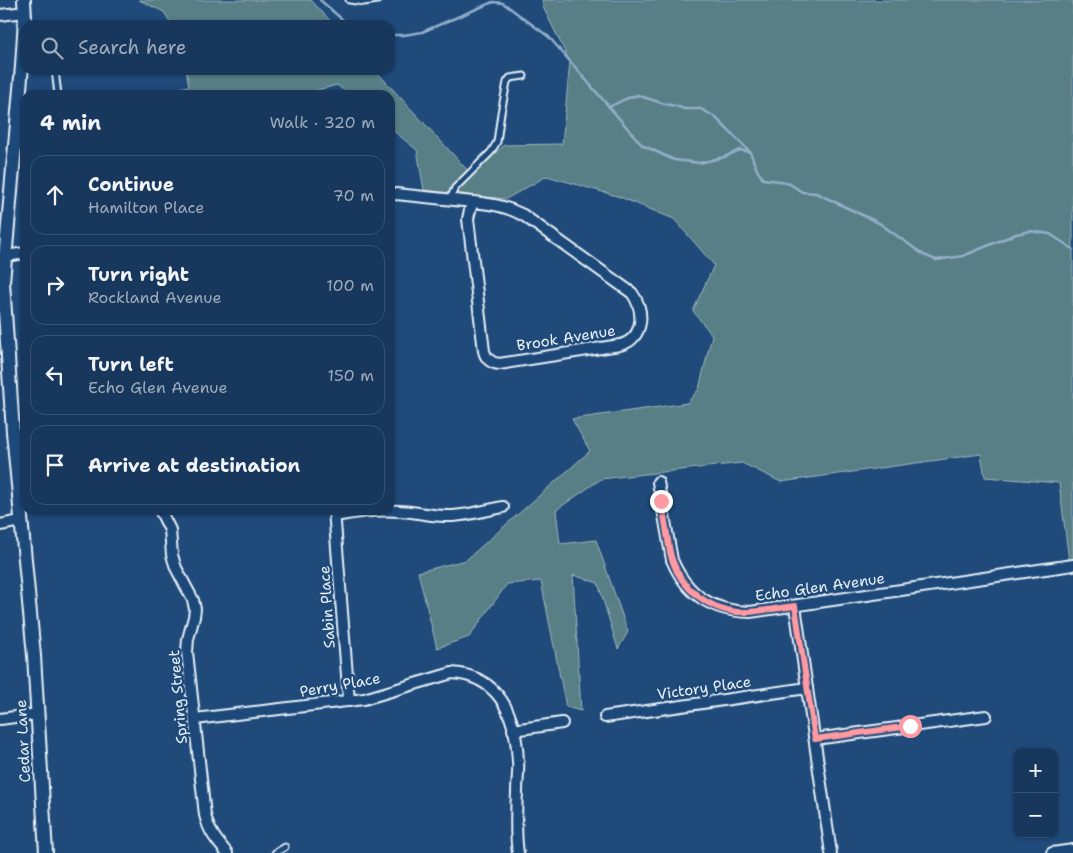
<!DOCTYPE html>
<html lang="en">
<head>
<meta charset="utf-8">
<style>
	:root { --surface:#17385c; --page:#244365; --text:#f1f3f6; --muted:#9eacbb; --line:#365272 }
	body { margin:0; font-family:"Shantell Sans",sans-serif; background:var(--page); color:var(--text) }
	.controls { position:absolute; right:15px; bottom:15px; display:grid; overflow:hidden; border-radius:10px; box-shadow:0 1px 4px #0004 }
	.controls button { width:45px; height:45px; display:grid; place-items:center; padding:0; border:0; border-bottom:1px solid var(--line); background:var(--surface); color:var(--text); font:25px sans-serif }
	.stop { position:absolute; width:15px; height:15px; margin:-11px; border:4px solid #ff9aa2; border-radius:50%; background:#fff }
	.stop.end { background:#ff9aa2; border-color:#fff; box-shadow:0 1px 5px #0008 }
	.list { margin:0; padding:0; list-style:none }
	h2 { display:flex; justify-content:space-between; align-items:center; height:65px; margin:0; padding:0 20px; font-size:21px }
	h2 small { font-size:16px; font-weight:400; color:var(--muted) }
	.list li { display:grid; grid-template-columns:32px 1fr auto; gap:15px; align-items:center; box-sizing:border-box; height:80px; margin:0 10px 10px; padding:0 10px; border:1px solid var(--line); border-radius:15px }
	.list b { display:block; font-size:19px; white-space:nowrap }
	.list p { margin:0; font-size:16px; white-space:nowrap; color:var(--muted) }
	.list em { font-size:16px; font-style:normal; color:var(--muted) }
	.icon { flex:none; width:28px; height:28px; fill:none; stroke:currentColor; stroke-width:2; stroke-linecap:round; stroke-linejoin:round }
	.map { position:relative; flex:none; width:1073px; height:853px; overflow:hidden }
	.search { position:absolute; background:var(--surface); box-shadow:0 1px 4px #0004; left:20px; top:20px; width:375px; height:55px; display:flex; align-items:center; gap:12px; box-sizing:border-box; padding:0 18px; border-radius:15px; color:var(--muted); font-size:19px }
	.panel { position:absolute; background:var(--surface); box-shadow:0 1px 4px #0004; left:20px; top:90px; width:375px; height:425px; border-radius:15px }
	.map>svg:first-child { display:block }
	.green { fill:#587f85; stroke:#a0b8be }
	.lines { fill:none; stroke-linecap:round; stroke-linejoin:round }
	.stream { stroke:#92afca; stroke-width:2.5 }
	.service-casing { stroke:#e8f1f8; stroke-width:9 }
	.minor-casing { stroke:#e8f1f8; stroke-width:14 }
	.tertiary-casing { stroke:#e8f1f8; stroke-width:16 }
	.service { stroke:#1f4a7a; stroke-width:5 }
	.minor { stroke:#1f4a7a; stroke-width:10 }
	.tertiary { stroke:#1f4a7a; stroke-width:12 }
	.route { stroke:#ff9aa2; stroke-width:6 }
	.labels { text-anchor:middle; stroke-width:5; stroke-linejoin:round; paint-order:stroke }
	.street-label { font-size:15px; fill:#e8f1f8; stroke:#1f4a7a }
</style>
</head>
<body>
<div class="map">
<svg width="1073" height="853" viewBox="0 0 1073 853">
	<rect width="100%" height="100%" fill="#1f4a7a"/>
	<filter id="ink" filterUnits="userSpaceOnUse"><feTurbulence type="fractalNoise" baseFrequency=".02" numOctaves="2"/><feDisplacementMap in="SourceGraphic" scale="10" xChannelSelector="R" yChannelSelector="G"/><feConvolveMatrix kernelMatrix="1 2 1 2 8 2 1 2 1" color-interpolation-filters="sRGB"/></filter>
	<g filter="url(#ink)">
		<g class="green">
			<polygon points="139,0 311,0 334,25 172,25 164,12"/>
			<polygon points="542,0 1073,0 1073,564 1069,561 1059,483 985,477 981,454 781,482 742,463 601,479 556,510 560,544 596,540 628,632 618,649 598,583 573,575 581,711 566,707 541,581 507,584 469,637 437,648 418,572 466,560 590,451 572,419 687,403 699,389 712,335 693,311 714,265 674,219 620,197 547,176 506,199 424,190 417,150 390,128 390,95 350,95 337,85 306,93 306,95 149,95 189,86 186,70 375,70 472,175 504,145 562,144 570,62 543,7"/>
		</g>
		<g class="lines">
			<g class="stream">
				<polyline points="320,0 344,21 350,25"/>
				<polyline points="390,35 404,35 422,32 493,2 503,3 549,37 642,145 674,160 700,163 724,157 740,150 750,152 757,170 763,179 779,181 790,184 802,192 816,193 879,223 924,255 936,260 963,256 1016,234 1030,231 1050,234 1073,249"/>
				<polyline points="609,107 623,100 637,95 665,104 676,106 684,109 701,109 715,117 749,151"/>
			</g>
			<defs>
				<g id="service">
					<polyline points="349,0 364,2 378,0"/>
					<polyline points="55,70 58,95"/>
					<polyline points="450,199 455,188 491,152 497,142 501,113 507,82 510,78 524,76"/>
					<polyline points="275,853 285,847"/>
				</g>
				<g id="minor">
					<polyline points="0,15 25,12"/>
					<polyline points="390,195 396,194 473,202"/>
					<path d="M473 202C492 204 506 206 523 215L632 293C645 311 644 339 620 345L499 364C491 363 486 359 484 351L468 219 470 210Z"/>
					<polyline points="0,257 25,253"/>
					<path d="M658 482 672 560C687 595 712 611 750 612L1073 565"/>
					<path d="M160 510 170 530 172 555 176 568 193 600 195 609 194 617 188 639 187 652 205 815C209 832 216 840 227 853"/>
					<polyline points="334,510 349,701"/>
					<path d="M335 516C356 512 378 509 400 511 418 512 435 517 453 516 470 515 487 510 503 507"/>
					<polyline points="0,525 21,521"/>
					<polyline points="795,606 831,853"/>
					<polyline points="605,717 807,688"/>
					<polyline points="0,719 38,714"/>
					<path d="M195 719 364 699 452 673C501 676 516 718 518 761 519 771 517 782 517 792 516 812 515 833 518 853"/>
					<polyline points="513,730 562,723"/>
					<polyline points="815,739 986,716"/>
					<polyline points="1052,853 1073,850"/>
				</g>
				<polyline id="tertiary" points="24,0 25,18 22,66 3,282 13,432 34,656 46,853"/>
			</defs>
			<use href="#service" class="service-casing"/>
			<use href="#minor" class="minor-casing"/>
			<use href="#tertiary" class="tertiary-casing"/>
			<use href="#service" class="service"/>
			<use href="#minor" class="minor"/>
			<use href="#tertiary" class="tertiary"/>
		</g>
	</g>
	<g class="lines" filter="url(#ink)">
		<path class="route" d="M661 501C664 514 666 527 668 540 669 547 670 555 673 562 682 589 709 609 737 612 756 613 776 608 795 606L815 739 910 726"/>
	</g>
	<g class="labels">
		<g class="street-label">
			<text transform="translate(566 338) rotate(-9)" y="5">Brook Avenue</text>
			<text transform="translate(820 587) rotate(-8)" y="5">Echo Glen Avenue</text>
			<text transform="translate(327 607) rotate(-94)" y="5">Sabin Place</text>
			<text transform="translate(340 685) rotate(-10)" y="5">Perry Place</text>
			<text transform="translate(704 688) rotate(-8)" y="5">Victory Place</text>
			<text transform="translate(178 697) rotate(-95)" y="5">Spring Street</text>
			<text transform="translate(23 741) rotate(-93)" y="5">Cedar Lane</text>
		</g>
	</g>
</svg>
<div class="controls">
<button>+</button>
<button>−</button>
</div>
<div class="stop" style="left:910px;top:726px"></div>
<div class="stop end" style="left:661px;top:501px"></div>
<div class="search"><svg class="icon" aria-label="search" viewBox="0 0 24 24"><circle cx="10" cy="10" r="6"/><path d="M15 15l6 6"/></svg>Search here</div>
<section class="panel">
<h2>4 min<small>Walk · 320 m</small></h2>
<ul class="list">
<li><svg class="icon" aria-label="ahead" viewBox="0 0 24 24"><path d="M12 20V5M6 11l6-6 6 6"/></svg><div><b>Continue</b><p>Hamilton Place</p></div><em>70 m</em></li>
<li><svg class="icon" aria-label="right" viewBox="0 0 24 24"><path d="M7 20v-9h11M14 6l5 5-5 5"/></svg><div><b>Turn right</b><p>Rockland Avenue</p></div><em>100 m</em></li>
<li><svg class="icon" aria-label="left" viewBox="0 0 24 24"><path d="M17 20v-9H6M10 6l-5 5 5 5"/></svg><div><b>Turn left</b><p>Echo Glen Avenue</p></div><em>150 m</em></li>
<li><svg class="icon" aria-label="arrive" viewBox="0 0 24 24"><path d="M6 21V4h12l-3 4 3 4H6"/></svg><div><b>Arrive at destination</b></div></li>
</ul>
</section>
</div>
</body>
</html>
